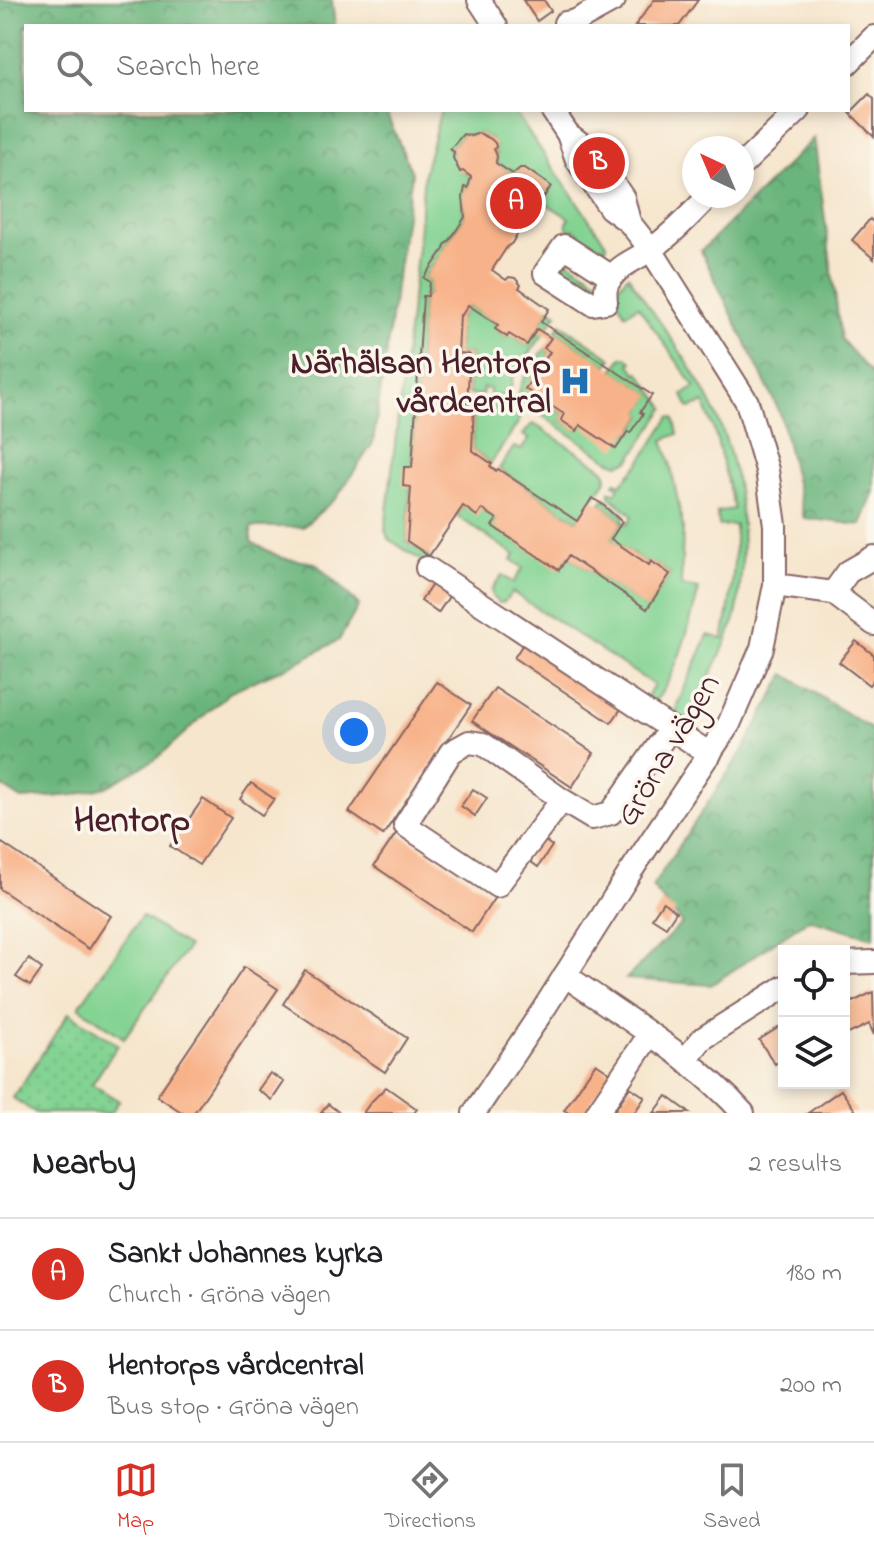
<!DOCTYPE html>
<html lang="en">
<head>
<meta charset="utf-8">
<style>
	:root { --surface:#fff; --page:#f6f6f6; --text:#202124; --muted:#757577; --line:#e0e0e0; --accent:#d93025 }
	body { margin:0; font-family:"Indie Flower",sans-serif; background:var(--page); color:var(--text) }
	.controls { position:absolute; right:24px; bottom:24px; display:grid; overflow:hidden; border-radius:0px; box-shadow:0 4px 12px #0003 }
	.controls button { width:72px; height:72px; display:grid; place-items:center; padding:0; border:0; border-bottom:2px solid var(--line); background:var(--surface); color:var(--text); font:40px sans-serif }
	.compass { position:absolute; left:682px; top:136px; width:72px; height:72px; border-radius:50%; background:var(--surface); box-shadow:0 4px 12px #0003; rotate:316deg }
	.you { position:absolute; left:354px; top:732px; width:28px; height:28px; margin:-20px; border:6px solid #fff; border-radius:50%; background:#1a73e8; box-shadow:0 0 0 12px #1a73e833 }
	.badge { display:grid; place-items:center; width:52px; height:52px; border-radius:50%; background:var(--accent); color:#fff; font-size:26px; font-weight:700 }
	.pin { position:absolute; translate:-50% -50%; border:4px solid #fff; box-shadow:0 2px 8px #0006 }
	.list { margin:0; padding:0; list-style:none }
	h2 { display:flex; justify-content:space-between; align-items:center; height:104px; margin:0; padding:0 32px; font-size:34px }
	h2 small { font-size:26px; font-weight:400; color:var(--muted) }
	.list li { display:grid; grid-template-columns:52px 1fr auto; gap:24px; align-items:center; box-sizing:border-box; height:112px; padding:0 32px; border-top:2px solid var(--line) }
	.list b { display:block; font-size:30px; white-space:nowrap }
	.list p { margin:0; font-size:26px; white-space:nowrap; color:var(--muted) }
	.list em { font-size:26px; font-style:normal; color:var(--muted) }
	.icon { flex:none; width:44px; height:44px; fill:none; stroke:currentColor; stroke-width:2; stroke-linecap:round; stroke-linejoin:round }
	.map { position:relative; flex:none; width:874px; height:1113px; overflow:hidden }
	.search { position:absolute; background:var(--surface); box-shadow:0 4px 12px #0003; left:24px; right:24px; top:24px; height:88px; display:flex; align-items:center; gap:20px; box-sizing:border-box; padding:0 28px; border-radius:0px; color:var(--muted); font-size:30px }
	.sheet { height:328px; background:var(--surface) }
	nav { display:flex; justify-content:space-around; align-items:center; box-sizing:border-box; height:112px; border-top:2px solid var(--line); background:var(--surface); font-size:22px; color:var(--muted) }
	nav a { display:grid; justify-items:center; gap:4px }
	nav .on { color:var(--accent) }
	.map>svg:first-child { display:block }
	.grass { fill:#83d393; stroke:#66795f; stroke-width:2 }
	.forest { fill:url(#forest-crowns); stroke:#5a6a54; stroke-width:2 }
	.park { fill:url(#park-dots); stroke:#66795f; stroke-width:2 }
	.building { fill:#f8b289 }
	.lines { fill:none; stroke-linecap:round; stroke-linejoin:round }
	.minor-casing { stroke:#866564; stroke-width:26 }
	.minor { stroke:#fff; stroke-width:22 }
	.labels { text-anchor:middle; stroke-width:7; stroke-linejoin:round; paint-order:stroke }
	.poi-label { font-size:34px; font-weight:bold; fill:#4a1f2b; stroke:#fbf7ec; text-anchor:end }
	.street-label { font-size:34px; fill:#4a1f2b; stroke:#fbf7ec }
	.neighbourhood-label { font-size:36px; font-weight:bold; fill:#4a1f2b; stroke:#fbf7ec }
</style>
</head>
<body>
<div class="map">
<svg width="874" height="1113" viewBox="0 0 874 1113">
	<defs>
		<pattern id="forest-crowns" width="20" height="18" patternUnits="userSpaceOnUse" patternTransform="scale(2)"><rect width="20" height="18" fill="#6ab57d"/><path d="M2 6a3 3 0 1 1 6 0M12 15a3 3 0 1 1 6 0" fill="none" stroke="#599367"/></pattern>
		<pattern id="park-dots" width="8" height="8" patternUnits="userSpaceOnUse" patternTransform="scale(2)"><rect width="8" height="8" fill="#83d393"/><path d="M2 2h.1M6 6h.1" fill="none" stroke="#73b57f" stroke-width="1.8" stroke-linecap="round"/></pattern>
	</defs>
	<rect width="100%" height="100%" fill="#fbf7ec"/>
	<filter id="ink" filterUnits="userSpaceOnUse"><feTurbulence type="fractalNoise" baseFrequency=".0125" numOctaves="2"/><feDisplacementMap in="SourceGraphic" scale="16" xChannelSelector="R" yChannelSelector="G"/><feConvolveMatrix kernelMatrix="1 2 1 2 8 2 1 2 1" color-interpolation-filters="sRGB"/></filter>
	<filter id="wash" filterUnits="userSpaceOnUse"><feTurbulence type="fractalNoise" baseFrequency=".006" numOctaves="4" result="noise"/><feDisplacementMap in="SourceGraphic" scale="32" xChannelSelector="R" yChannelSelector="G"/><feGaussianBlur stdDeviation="1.8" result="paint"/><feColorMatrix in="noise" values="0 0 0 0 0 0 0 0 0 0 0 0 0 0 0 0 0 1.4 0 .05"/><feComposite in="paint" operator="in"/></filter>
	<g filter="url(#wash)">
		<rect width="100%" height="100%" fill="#f6e6ce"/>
		<g class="grass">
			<path d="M441 110H513L607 245 605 250 601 251 579 236 580 234 573 229 570 231C565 227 566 223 569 218L539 199 542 196 544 197 551 186 512 174 496 163 497 156 494 148 496 147 491 139 479 133 471 136 463 134 449 150 454 152 455 161 461 172 463 171 471 177 468 188H465L463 206 465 217C459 226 446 241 444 249L424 278 430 282 428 296 423 297 407 541 429 556 425 563 389 539 385 530 418 246 424 173Z"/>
			<polygon points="567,260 602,283 594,294 561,272 560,269"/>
			<path d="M628 275C653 314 683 351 705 392 737 451 748 520 740 586 739 598 738 611 734 622 721 658 702 693 683 726 676 719 676 714 677 705L708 635 723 639C731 601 736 565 735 525L719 526 717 512 734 509 716 436 704 403 689 408 683 395 695 387 638 306 625 314 617 299V288Z"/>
			<polygon points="468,305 498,325 496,329 506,337 509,334 527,345 549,309 557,314 512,379 512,385 505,396 490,396 490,389 483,388 482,395 468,394 470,354 458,353 460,315 462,315"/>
			<polygon points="560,324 612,358 607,366 556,332"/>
			<path d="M545 349 550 352 526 389 564 414 561 420 577 430 580 425 631 433 643 415 640 412 651 395 613 370 622 358 627 357 632 362 630 364 636 373 639 372 665 408 629 461 619 464 610 461 519 400C516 382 535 363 545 349Z"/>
			<polygon points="474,404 511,408 515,410 520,417 518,423 491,463 472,450"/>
			<path d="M670 417 674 418 678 434 663 440 669 458 683 527 681 586 699 589C692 617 674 687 652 703L645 700 654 685 512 592 504 602 499 603 493 598 491 590 502 575 513 583 523 568 512 560 515 555 457 516 463 506 482 509 497 519 492 525 559 569 568 556 647 608 670 574 652 562 649 565 611 539 622 522 601 503 605 498 624 515 623 522 628 524 632 516 630 513 612 498 610 495V491L615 493 619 488 614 484 616 482 621 484 638 465Z"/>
			<polygon points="534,424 602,468 606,473 607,479 577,521 499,469 514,447 521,450 529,439 523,435 531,425"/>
			<polygon points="142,916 188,947 124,1038 79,1007"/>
		</g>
		<g class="forest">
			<polygon points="0,0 332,0 335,26 26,26 26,110 385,110 412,173 373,443 337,497 303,527 251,527 251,542 282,558 315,563 359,605 339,640 296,663 231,691 156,759 106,787 74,795 22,799 0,785"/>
			<polygon points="814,138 841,339 874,377 874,491 861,525 804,518 780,413 701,251"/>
			<polygon points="785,674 874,731 874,938 809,919 711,985 626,979 682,923 652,887 743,750"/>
		</g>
		<polygon class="park" points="69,1013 118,1045 92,1084 119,1101 111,1113 36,1113 13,1098"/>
		<g id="blocks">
			<g class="building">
				<polygon points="523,0 544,0 551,11 537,21"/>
				<polygon points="654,0 698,0 679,26 635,26"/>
				<polygon points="869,94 874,99 874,137 850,113"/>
				<polygon points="479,133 491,139 495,143 496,147 494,149 497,156 496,163 513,174 520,168 525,168 551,186 544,197 542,196 539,199 534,195 522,212 526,217 525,220 512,243 507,247 492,270 506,280 509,277 515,278 521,285 519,288 549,309 541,322 652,395 640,412 643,414 630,433 628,431 616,449 580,425 577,431 561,420 564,414 525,389 550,352 544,348 551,338 537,329 527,345 509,334 507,337 495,329 498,325 468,305 462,315 460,315 458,353 470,354 467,404 474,404 472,450 492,464 490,466 496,471 498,469 577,521 592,498 602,504 622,522 611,539 649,565 651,561 670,574 647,609 568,556 559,570 492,526 497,519 482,509 477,516 463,506 429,556 407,541 411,487 403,486 404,467 412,467 423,296 428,296 430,282 424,278 444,249 445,245 450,240 465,217 463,197 465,187 468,188 471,177 463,171 460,172 453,158 454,152 450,149 463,134 471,136"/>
				<polygon points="870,219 874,223 874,259 852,240"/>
				<polygon points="433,583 450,595 438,613 421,601"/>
				<polygon points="856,641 874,655 874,679 869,685 839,662"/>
				<polygon points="523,644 621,709 611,723 514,658"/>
				<polygon points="437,682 471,705 383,835 349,812"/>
				<polygon points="495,688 594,753 572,787 472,721"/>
				<polygon points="251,783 274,799 262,815 240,799"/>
				<polygon points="473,789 487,798 475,816 461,806"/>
				<polygon points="203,799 231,818 199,865 170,846"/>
				<polygon points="397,832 495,897 472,932 374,866"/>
				<polygon points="541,838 552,846 538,867 527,859"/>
				<polygon points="2,843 111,916 89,949 0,889 0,846"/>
				<polygon points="663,902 676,912 666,927 652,918"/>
				<polygon points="29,959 42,969 30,986 16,977"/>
				<polygon points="244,967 278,989 194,1113 183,1113 157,1096"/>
				<polygon points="305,970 407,1038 385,1072 283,1004"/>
				<polygon points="873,992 874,1035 869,1024 844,1036 844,1006"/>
				<polygon points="784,1024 784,1058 775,1064 759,1040"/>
				<polygon points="596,1063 611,1073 584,1113 569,1113 564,1110"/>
				<polygon points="270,1073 284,1082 272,1100 258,1090"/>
				<polygon points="386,1087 417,1109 414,1113 363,1113 371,1102"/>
				<polygon points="630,1087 645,1097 634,1113 613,1113"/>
				<polygon points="841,1090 857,1113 808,1113"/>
				<polygon points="667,1096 690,1113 654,1113"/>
				<polygon points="328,1104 340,1113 321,1113"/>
			</g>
		</g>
	</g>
	<g filter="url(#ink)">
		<use href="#blocks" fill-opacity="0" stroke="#866564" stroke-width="2"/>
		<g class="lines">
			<defs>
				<g id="minor">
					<polyline points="479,0 496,26"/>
					<polyline points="565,23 576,21 614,0"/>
					<polyline points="848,63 874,37"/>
					<polyline points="568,134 591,151 623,198 629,222"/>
					<polyline points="742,165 799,110"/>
					<path d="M612 277 564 246 545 273 593 304 606 302C605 292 605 286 611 278 622 263 638 259 653 248 673 234 691 214 709 196"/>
					<polyline points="427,568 710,754"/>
					<polyline points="775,585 833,593 874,624"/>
					<polyline points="833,593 848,572 874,557"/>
					<polyline points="562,800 497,886 405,825 451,752 469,742 483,744 562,800 592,818 611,813 670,729"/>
					<polyline points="844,963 874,962"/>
					<path d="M565 975C626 1019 693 1057 743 1113"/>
					<polyline points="686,1059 702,1039 784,987"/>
					<polyline points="474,1113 543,1010 631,871 729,724 762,648 775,585 775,525 767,470 747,402 651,250 629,222 610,208 577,160 568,134 552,110"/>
					<polyline points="597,1113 650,1034"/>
				</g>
			</defs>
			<use href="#minor" class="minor-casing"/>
			<use href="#minor" class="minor"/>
		</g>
	</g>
	<defs>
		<symbol id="hospital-bare" viewBox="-9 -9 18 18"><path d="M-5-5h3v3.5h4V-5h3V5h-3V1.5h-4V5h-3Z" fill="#1f6fb2" stroke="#fbf7ec" stroke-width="2.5" paint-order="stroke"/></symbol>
	</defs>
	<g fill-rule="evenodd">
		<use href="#hospital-bare" x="553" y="359" width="44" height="44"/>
	</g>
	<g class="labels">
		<g class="poi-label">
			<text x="551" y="373">Närhälsan Hentorp<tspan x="551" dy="39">vårdcentral</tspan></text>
		</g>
		<g class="street-label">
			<text transform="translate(666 749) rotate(-59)" y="12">Gröna vägen</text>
		</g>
		<g class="neighbourhood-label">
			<text x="132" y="831">Hentorp</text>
		</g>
	</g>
</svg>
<div class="controls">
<button><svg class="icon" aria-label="locate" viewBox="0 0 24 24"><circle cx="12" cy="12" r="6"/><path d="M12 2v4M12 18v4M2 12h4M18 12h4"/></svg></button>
<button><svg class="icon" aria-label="layers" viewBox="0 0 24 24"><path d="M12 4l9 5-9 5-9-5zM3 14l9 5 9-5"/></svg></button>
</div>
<svg class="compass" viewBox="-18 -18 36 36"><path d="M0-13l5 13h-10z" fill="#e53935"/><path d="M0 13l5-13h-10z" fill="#757577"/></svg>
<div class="you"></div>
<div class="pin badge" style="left:516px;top:203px">A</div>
<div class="pin badge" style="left:599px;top:163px">B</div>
<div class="search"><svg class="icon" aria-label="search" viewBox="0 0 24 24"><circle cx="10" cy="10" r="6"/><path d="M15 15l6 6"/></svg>Search here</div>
</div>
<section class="sheet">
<h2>Nearby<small>2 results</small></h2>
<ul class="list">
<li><span class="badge">A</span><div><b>Sankt Johannes kyrka</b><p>Church · Gröna vägen</p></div><em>180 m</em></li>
<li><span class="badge">B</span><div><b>Hentorps vårdcentral</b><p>Bus stop · Gröna vägen</p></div><em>200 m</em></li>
</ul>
</section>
<nav>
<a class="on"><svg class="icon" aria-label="map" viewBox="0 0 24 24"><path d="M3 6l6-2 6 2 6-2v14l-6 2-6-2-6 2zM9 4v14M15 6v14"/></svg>Map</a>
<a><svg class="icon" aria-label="directions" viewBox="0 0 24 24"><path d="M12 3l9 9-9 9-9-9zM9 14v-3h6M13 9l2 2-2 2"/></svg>Directions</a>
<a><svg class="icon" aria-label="saved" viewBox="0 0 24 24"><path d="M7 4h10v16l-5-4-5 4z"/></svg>Saved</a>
</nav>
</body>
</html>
